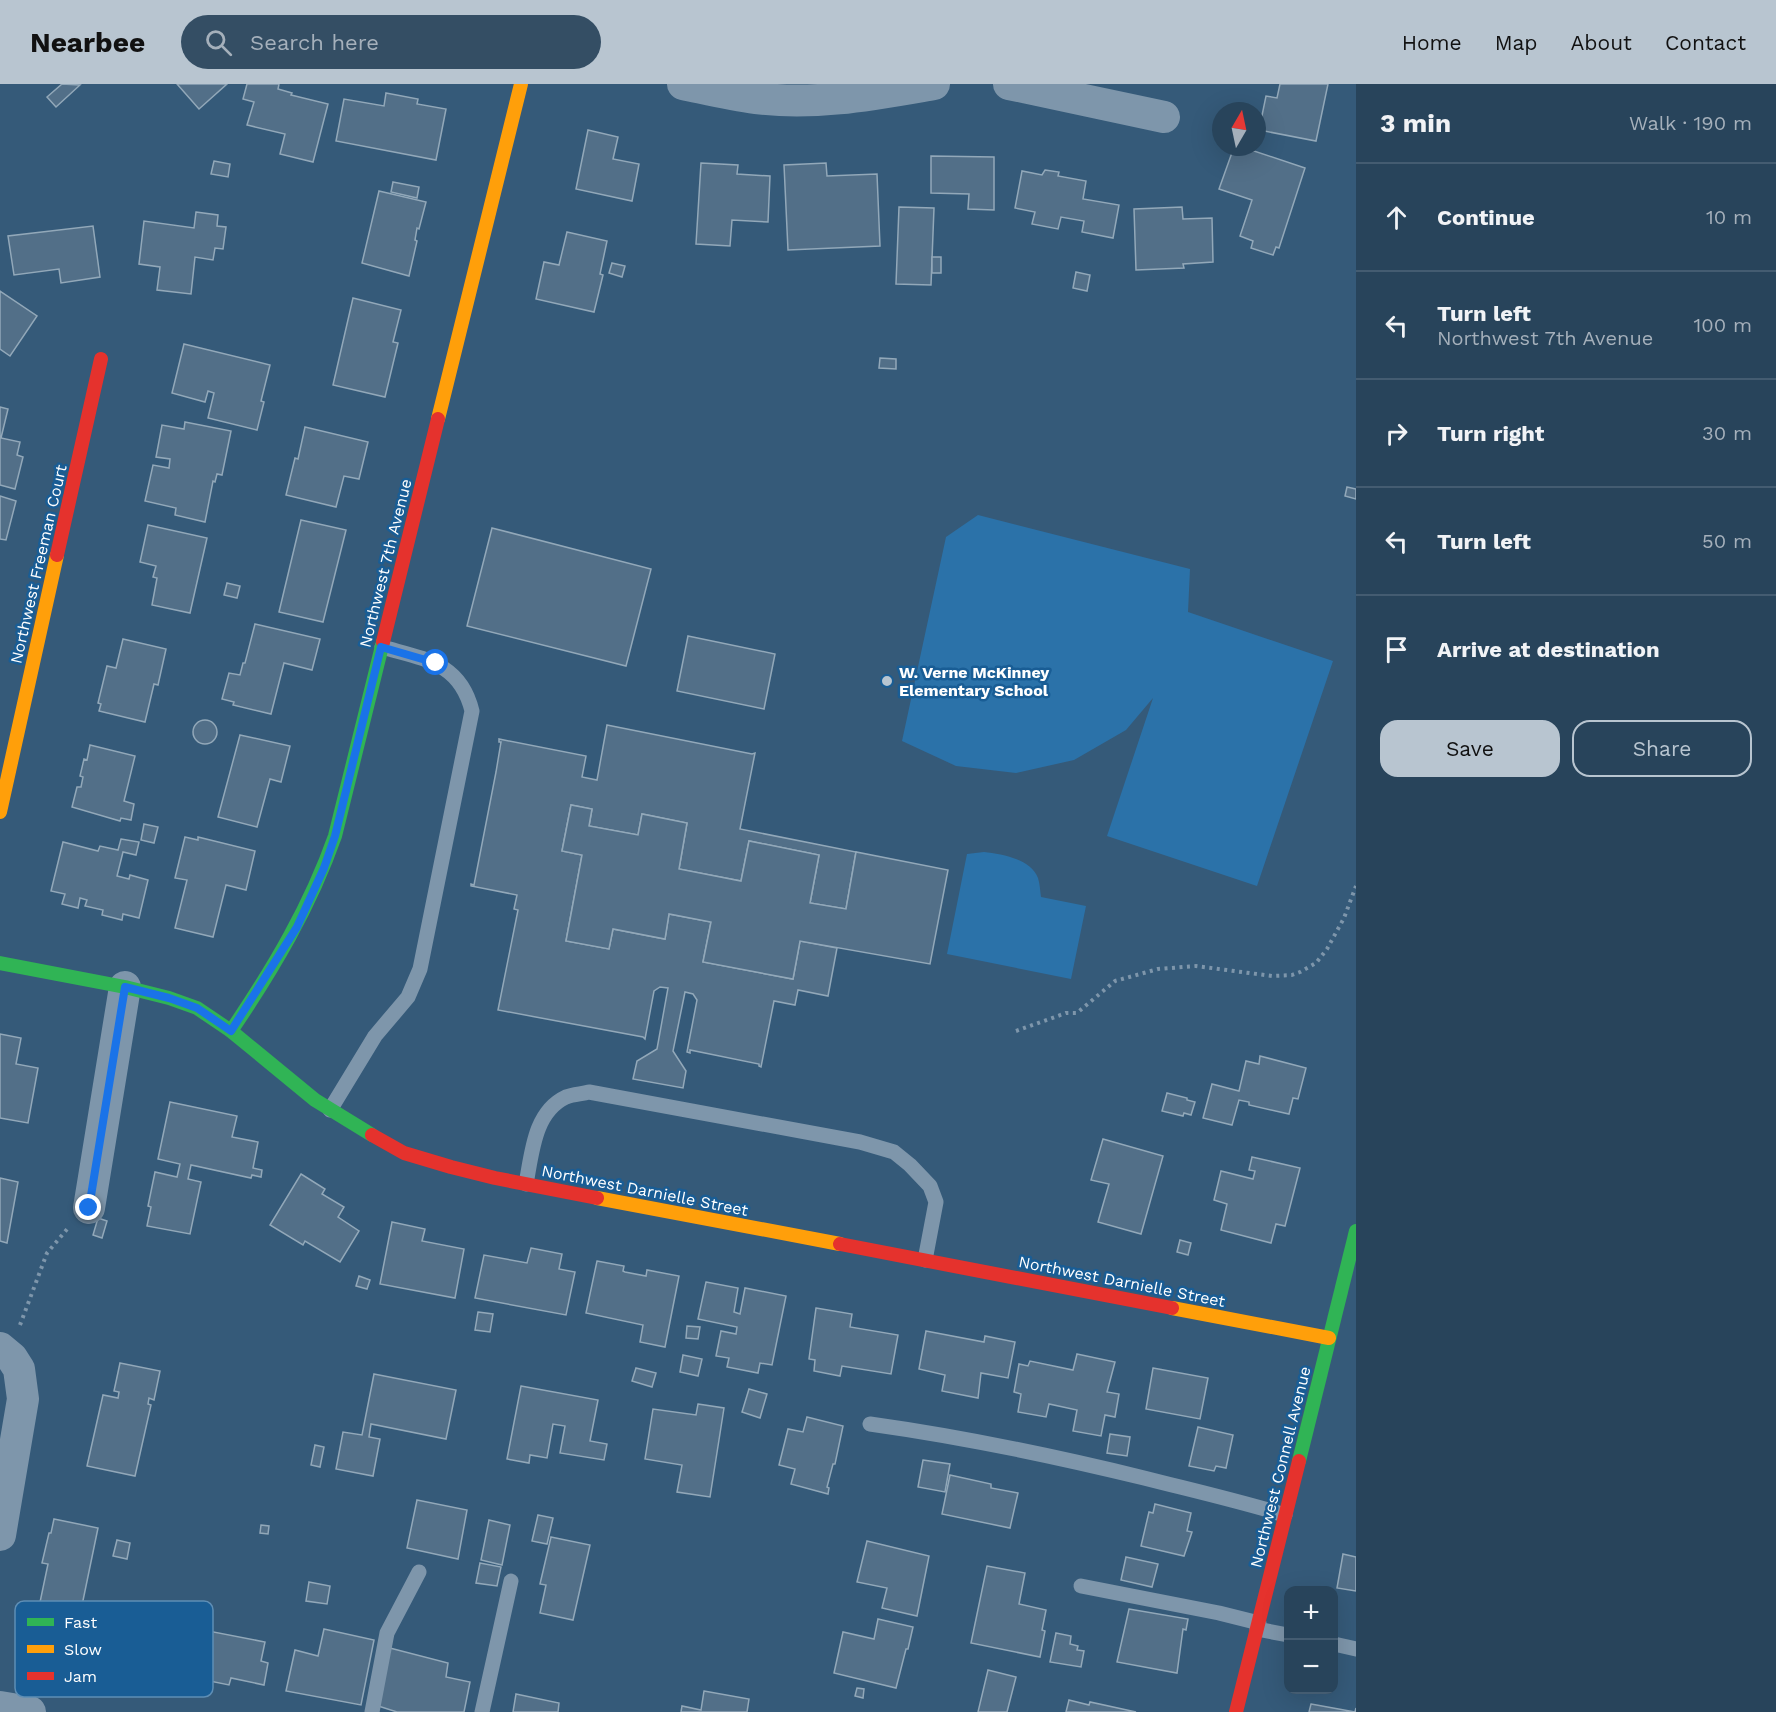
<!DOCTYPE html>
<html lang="en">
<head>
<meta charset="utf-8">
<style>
	:root { --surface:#28445b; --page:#344e64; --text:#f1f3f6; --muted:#a5b0bb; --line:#445c71; --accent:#b8c5d0 }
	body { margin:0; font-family:"Work Sans",sans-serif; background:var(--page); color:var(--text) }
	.controls { position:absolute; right:18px; bottom:18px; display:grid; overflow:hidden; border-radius:12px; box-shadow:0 6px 24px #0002 }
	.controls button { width:54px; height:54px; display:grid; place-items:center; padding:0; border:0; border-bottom:2px solid var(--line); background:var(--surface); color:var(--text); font:30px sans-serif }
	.compass { position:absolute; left:1212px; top:18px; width:54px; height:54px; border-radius:50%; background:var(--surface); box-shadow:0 6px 24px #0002; rotate:9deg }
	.stop { position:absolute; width:18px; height:18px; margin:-14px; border:4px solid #1a73e8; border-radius:50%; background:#fff }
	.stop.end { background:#1a73e8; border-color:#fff; box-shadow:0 2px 6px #0008 }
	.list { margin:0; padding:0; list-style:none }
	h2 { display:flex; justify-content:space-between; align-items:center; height:78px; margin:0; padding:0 24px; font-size:26px }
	h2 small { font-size:20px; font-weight:400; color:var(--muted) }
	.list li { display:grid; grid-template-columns:39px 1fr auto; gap:18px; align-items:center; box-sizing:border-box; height:108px; padding:0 24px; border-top:2px solid var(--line) }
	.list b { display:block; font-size:22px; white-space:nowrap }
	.list p { margin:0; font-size:20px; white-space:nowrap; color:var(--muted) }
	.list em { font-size:20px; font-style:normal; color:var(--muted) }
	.actions { display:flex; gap:12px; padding:18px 24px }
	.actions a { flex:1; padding:14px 0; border:2px solid var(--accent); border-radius:18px; text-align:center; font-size:21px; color:var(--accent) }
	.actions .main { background:var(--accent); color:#111 }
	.icon { flex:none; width:33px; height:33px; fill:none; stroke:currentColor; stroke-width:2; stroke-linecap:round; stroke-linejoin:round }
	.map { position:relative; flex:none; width:1356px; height:1628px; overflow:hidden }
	header { display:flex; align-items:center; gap:36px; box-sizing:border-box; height:84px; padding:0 30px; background:var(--accent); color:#111 }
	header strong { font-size:28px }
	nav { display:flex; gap:33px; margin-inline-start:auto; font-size:21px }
	.search { width:420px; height:54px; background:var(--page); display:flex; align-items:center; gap:15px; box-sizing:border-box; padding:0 21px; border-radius:33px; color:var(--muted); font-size:22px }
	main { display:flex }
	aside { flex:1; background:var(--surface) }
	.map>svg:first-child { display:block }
	.green { fill:#2b72a9 }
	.building { fill:#526f88; stroke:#92a8b9; stroke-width:1.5 }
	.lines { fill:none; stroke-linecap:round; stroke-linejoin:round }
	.path { stroke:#7e96ab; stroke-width:4; stroke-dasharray:3 4.5; stroke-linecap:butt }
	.lane { stroke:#7e96ab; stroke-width:15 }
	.street { stroke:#7e96ab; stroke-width:32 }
	.fast { stroke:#30b455; stroke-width:14 }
	.slow { stroke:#ff9f0a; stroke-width:14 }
	.jam { stroke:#e5322d; stroke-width:14 }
	.route { stroke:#1a73e8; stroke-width:8 }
	.poi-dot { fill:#b8c5d0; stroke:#195d95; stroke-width:2 }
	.labels { text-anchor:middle; stroke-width:5; stroke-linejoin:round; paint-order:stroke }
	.street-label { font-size:16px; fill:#fff; stroke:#195d95 }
	.poi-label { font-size:16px; font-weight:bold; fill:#fff; stroke:#195d95; text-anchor:start }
	.key { fill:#195d95; stroke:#5e8eb5; stroke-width:1.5 }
	.key-label { font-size:16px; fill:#fff }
</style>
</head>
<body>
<header>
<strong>Nearbee</strong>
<div class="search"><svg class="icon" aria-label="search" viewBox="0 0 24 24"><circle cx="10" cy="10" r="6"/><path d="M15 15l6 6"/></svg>Search here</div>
<nav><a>Home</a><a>Map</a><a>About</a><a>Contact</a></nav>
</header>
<main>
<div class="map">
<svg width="1356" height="1628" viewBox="0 0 1356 1628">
	<rect width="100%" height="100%" fill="#355a79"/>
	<g class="green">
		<polygon points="978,431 1190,485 1188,528 1333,577 1257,802 1107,752 1153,614 1126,646 1074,676 1016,689 956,682 902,657 946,453"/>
		<path d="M984 768C1002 770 1031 775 1038 794 1040 800 1040 807 1041 813L1086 822 1071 895 947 870 967 770Z"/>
	</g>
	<g class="building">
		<polygon points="62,0 80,1 56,23 47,13"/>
		<polygon points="177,0 227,0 199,25"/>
		<polygon points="247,0 279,0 278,5 292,9 291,11 328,20 313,78 280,70 285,50 247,41 254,18 243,15"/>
		<polygon points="1280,0 1328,0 1316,57 1259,46 1266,12 1277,14"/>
		<polygon points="386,9 418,15 417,20 446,25 436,76 336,57 344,15 384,22"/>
		<polygon points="588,46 618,53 613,75 639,80 632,117 576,105"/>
		<polygon points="1234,63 1242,63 1305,84 1279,164 1276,163 1273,171 1251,164 1253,157 1240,152 1252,116 1219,105"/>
		<polygon points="931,72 994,73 994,126 968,125 969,110 931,109"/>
		<polygon points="214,77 230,80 228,93 211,90"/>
		<polygon points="701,79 738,81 737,90 770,92 768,138 732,136 730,162 696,160"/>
		<polygon points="826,79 827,92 877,90 880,162 788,166 784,81"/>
		<polygon points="1045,86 1059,88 1058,92 1086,97 1083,115 1119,121 1113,154 1082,148 1084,137 1061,133 1058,145 1032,140 1035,128 1015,124 1022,87 1042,91"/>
		<polygon points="393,98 419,103 417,114 391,108"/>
		<polygon points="379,107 426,118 419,145 417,144 415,156 417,157 409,192 362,179"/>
		<polygon points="899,123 934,124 931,201 896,200"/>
		<polygon points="1182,123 1183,135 1212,134 1213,178 1183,180 1184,184 1136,186 1134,125"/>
		<polygon points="196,128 218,131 217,142 226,143 223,165 215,164 213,176 195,173 191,210 157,206 160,183 139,180 144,137 194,144"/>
		<polygon points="93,142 100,193 61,199 59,185 14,191 8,152"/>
		<polygon points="567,148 607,157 600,190 603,191 594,228 536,215 544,178 559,181"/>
		<rect x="932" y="173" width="9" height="16"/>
		<polygon points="612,179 625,182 622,193 609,189"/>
		<polygon points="1076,188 1090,191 1087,207 1073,204"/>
		<polygon points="0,207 37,232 10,272 0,265"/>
		<polygon points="353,214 401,226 393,258 398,259 385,313 333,301"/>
		<polygon points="184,260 270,281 261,317 264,318 257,346 208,334 214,309 208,307 205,318 172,309"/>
		<polygon points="880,274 896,275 896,285 879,284"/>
		<polygon points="0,323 8,325 1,354 20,358 17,371 23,373 15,405 0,401"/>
		<polygon points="185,338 231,347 222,391 217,390 215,398 213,397 205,438 175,431 176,424 145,417 153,381 169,384 170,375 156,373 162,341 184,345"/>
		<polygon points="305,343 368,358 359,395 344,392 336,423 286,411 295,374 298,375"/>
		<polygon points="1347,403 1356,405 1356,415 1345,412"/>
		<polygon points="0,412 16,417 6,456 0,455"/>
		<polygon points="301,436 346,446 323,538 279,528"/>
		<polygon points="148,441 207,454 190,529 152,521 157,494 153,493 156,482 140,478"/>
		<polygon points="492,444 651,485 626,582 467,542"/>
		<polygon points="227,499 240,502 237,514 224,511"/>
		<polygon points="255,540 320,555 312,586 284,579 271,630 233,621 234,618 222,615 229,589 240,591 243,579 245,579"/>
		<polygon points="688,552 775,570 764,625 677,607"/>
		<polygon points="123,555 166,565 158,601 154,600 145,638 99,627 101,620 98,619 107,582 116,584"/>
		<circle cx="205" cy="648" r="12"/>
		<polygon points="607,641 752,670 755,669 740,745 856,768 846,825 810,819 819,771 749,757 741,797 679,785 687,739 642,730 638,751 589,742 592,725 571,721 562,767 582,771 566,857 609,865 613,845 665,855 669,830 711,838 703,878 793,895 800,857 837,864 828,912 798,906 795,921 774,917 761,983 759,982 759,980 690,966 690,969 687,968 697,916 693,910 685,908 673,967 686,987 683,1004 633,995 637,977 657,965 668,904 660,903 654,907 645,955 643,953 498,926 518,826 514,825 517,811 471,802 471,800 474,801 496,688 501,658 499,658 499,655 586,672 582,693 597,696"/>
		<polygon points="240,651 290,662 281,698 270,695 257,743 218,733"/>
		<polygon points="90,661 135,672 124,717 134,720 131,736 121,734 120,737 72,723 77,703 81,703 83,693 80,692 84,675 87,676"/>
		<polygon points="571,721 592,725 589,742 638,751 642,730 687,739 679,785 741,797 749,757 819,771 810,819 846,825 856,768 948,786 930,880 800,857 793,895 703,878 711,838 669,830 665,855 613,845 609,865 566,857 582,771 562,767"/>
		<polygon points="144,740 158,743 154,759 141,756"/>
		<polygon points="185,753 198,756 198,753 255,767 246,806 226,801 213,853 175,844 187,796 175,794"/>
		<polygon points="121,755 139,758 136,771 123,768 117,792 129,795 130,791 148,796 139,834 123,830 122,836 102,831 103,826 85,822 87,816 80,814 78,824 62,820 65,810 51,807 63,758 98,767 100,762 118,766"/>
		<polygon points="0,950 21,954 16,980 38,984 28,1039 0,1034"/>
		<polygon points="1260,972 1306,984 1298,1015 1293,1014 1289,1030 1249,1021 1249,1018 1239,1016 1232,1041 1203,1034 1212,1000 1239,1007 1246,977 1259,980"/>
		<polygon points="1167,1009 1187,1014 1187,1016 1195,1018 1191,1031 1184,1029 1183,1032 1162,1027"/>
		<polygon points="170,1018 237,1032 232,1053 258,1058 253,1084 262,1086 261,1093 252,1091 251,1094 191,1081 188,1095 201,1098 190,1150 147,1142 151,1123 148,1122 155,1088 177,1093 180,1080 158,1075"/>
		<polygon points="1103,1055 1163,1072 1141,1150 1098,1138 1109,1100 1091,1096"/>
		<polygon points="1252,1073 1300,1084 1285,1142 1276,1140 1271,1159 1221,1146 1227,1120 1214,1116 1221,1087 1253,1095 1255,1087 1249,1086"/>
		<polygon points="301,1090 325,1105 322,1110 344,1123 338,1133 359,1147 340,1178 305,1157 303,1161 270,1141"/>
		<polygon points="0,1094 18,1098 7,1159 0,1157"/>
		<polygon points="98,1134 107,1137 102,1154 93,1151"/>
		<polygon points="392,1138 425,1145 422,1157 464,1165 455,1214 380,1200"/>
		<polygon points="1180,1156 1191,1159 1188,1171 1177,1168"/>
		<polygon points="531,1164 562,1170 559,1185 575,1188 566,1231 475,1214 484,1171 527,1179"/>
		<polygon points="597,1177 624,1182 623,1187 625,1188 646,1192 647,1186 679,1192 665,1263 640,1258 643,1241 586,1229"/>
		<polygon points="359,1192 370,1196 367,1205 356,1202"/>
		<polygon points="706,1198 738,1204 734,1228 740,1230 745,1204 786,1212 772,1281 760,1279 758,1289 727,1283 729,1274 716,1272 721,1247 736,1250 737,1243 698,1235"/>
		<polygon points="816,1224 852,1230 850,1243 898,1251 891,1290 842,1282 840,1292 814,1287 815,1276 809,1275"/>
		<polygon points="478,1228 493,1230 490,1248 475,1246"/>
		<polygon points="687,1242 700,1243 698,1255 686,1254"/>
		<polygon points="926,1247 984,1258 985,1252 1015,1258 1008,1294 981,1289 978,1314 942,1307 945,1291 919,1285"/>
		<polygon points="1077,1270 1115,1278 1107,1308 1119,1310 1115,1333 1105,1331 1101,1352 1073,1347 1077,1326 1049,1320 1046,1333 1018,1328 1021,1310 1014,1308 1019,1280 1028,1282 1030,1277 1073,1286"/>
		<polygon points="683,1271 702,1275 698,1292 680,1288"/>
		<polygon points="120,1279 160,1287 154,1316 149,1314 148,1320 151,1321 135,1392 87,1382 103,1311 118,1314 119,1308 114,1307"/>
		<polygon points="636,1284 656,1289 652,1303 632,1297"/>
		<polygon points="1153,1284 1208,1294 1200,1335 1146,1325"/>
		<polygon points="374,1290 456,1306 446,1355 371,1340 369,1353 380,1355 373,1392 336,1385 343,1348 362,1351"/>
		<polygon points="521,1302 598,1316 590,1357 607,1360 604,1376 560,1369 565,1342 553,1340 547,1374 530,1371 529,1379 507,1375"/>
		<polygon points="749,1305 767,1310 760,1334 742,1328"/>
		<polygon points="698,1320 724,1324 710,1413 677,1408 682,1381 645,1375 653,1325 696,1331"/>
		<polygon points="807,1333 843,1342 835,1380 833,1380 827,1403 829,1404 828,1410 791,1400 795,1385 779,1381 788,1345 803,1348"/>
		<polygon points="1198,1343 1233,1351 1226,1384 1216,1382 1214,1387 1189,1382"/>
		<polygon points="1110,1350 1130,1353 1127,1372 1107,1369"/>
		<polygon points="315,1361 324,1363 320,1383 311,1381"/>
		<polygon points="923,1376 950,1380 945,1408 918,1403"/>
		<polygon points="950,1391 991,1400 991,1404 1018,1409 1010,1444 942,1430"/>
		<polygon points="417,1416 467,1426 458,1475 407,1464"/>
		<polygon points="1155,1420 1191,1429 1187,1447 1192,1448 1184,1472 1141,1462 1149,1428 1153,1429"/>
		<polygon points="538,1431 553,1434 547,1460 532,1457"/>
		<polygon points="54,1435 98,1444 80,1531 39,1523 48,1480 42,1479 49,1449 51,1449"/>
		<polygon points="489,1436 510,1441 502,1481 481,1476"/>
		<polygon points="261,1441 269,1442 268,1450 260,1449"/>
		<polygon points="551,1453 590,1461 573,1536 540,1529 546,1501 540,1500"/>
		<polygon points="117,1456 130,1459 127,1475 113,1472"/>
		<polygon points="867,1457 929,1472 917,1532 882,1524 887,1504 857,1498"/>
		<polygon points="1343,1470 1356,1473 1356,1507 1337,1504"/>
		<polygon points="1126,1473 1158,1480 1152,1503 1121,1496"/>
		<polygon points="480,1479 501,1483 497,1502 476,1499"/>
		<polygon points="987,1482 1025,1489 1019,1520 1046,1526 1042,1546 1045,1547 1040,1573 971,1559"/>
		<polygon points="309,1498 330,1502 327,1520 306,1517"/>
		<polygon points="1129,1525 1188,1535 1186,1546 1183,1545 1177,1589 1117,1578"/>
		<polygon points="878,1535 913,1543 908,1565 906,1565 896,1604 834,1589 843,1548 874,1555"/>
		<polygon points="185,1540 208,1544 208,1547 265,1558 261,1577 268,1579 264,1601 231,1594 229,1601 175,1590"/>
		<polygon points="324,1545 374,1556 361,1621 286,1607 295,1566 318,1572"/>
		<polygon points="1056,1549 1071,1552 1070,1560 1078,1562 1077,1566 1084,1567 1081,1583 1050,1578"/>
		<polygon points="386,1563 448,1579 446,1593 470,1598 464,1628 397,1628 375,1621"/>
		<polygon points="988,1586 1016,1593 1007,1628 978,1628"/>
		<polygon points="857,1604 864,1605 863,1614 855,1612"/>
		<polygon points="704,1607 749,1615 747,1628 681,1628 682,1622 701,1626"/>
		<polygon points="516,1610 559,1619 558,1628 513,1628"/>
		<polygon points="1069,1616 1089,1621 1090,1618 1136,1628 1066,1628"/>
		<polygon points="1311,1620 1355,1628 1356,1624 1356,1628 1309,1628"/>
	</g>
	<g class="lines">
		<g class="path">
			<polyline points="1016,947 1066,929 1077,929 1115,897 1158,885 1196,882 1272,892 1292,891 1300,888 1316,879 1327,865 1344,834 1356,802"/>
			<polyline points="20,1241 47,1169 68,1144"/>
		</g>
		<g class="lane">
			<path d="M330 1026 375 952 408 913 420 885 472 627C460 578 424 575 382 563"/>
			<path d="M526 1100C532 1069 534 1028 566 1013 573 1010 582 1010 589 1008L860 1058 894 1068 910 1081 930 1102 936 1118 925 1176"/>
			<path d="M870 1340C963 1353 1054 1372 1144 1394 1191 1406 1239 1417 1285 1431"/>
			<polyline points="1081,1502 1219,1529 1259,1539"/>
			<polyline points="1257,1545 1288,1551"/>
			<polyline points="1334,1560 1356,1565"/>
			<polyline points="372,1628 387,1549 419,1488"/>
			<polyline points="482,1628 511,1497"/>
		</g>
		<g class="street">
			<path d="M683 0C707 5 731 11 756 14 815 22 876 10 934 0"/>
			<polyline points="1009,0 1164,33"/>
			<polyline points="89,1124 125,903"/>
			<polyline points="0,1264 12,1274 19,1285 23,1315 0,1451"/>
			<polyline points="0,1623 30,1628"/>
		</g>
		<g class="fast">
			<polyline points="0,879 125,903 169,914 197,924 231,947 315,1016 372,1051"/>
			<path d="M231 947C273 885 310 823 335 752L383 558"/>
			<polyline points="1299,1377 1356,1147"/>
		</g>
		<g class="slow">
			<polyline points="438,335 521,0"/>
			<polyline points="0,728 57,471"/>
			<polyline points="597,1114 840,1160"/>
			<polyline points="1172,1224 1329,1254"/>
		</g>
		<g class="jam">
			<polyline points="57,471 101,275"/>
			<polyline points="383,558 438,335"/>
			<polyline points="372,1051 404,1069 451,1083 495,1094 597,1114"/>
			<polyline points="840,1160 1172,1224"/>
			<polyline points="1236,1628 1299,1377"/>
		</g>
	</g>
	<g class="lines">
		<polyline class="route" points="89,1124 125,903 169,914 197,924 231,947 297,843 324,784 335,752 381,563 436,579"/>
	</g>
	<circle class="poi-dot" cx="887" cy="597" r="6"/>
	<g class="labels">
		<g class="street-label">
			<text transform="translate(385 479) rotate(-76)" y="6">Northwest 7th Avenue</text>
			<text transform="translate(38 480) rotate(-77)" y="6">Northwest Freeman Court</text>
			<text transform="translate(645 1106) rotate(11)" y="6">Northwest Darnielle Street</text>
			<text transform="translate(1122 1197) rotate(11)" y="6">Northwest Darnielle Street</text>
			<text transform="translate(1280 1383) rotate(-76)" y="6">Northwest Connell Avenue</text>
		</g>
		<g class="poi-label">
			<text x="899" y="594">W. Verne McKinney<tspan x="899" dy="18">Elementary School</tspan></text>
		</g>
	</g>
	<rect x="15" y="1517" width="198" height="96" rx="9" class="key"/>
	<rect x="27" y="1534" width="27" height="8" fill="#30b455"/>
	<rect x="27" y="1561" width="27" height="8" fill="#ff9f0a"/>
	<rect x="27" y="1588" width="27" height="8" fill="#e5322d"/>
	<g class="key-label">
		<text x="64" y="1544">Fast</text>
		<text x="64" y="1571">Slow</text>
		<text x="64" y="1598">Jam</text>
	</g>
</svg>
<div class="controls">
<button>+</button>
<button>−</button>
</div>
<svg class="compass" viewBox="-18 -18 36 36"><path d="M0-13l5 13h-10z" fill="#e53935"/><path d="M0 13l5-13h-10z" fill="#a5b0bb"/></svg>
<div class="stop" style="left:436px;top:579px"></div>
<div class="stop end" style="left:89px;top:1124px"></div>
</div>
<aside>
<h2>3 min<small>Walk · 190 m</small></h2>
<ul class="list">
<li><svg class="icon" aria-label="ahead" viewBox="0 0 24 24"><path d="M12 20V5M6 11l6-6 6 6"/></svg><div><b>Continue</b></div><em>10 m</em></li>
<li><svg class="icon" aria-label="left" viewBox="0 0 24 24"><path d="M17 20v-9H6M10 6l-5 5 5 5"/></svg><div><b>Turn left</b><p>Northwest 7th Avenue</p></div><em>100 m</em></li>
<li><svg class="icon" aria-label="right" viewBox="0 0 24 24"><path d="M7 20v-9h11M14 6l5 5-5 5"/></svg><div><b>Turn right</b></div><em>30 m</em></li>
<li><svg class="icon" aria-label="left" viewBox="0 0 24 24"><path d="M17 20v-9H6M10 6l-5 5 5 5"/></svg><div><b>Turn left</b></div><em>50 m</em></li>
<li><svg class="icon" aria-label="arrive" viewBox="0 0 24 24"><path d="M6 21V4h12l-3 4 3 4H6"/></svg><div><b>Arrive at destination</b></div></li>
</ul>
<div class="actions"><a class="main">Save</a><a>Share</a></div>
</aside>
</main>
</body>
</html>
